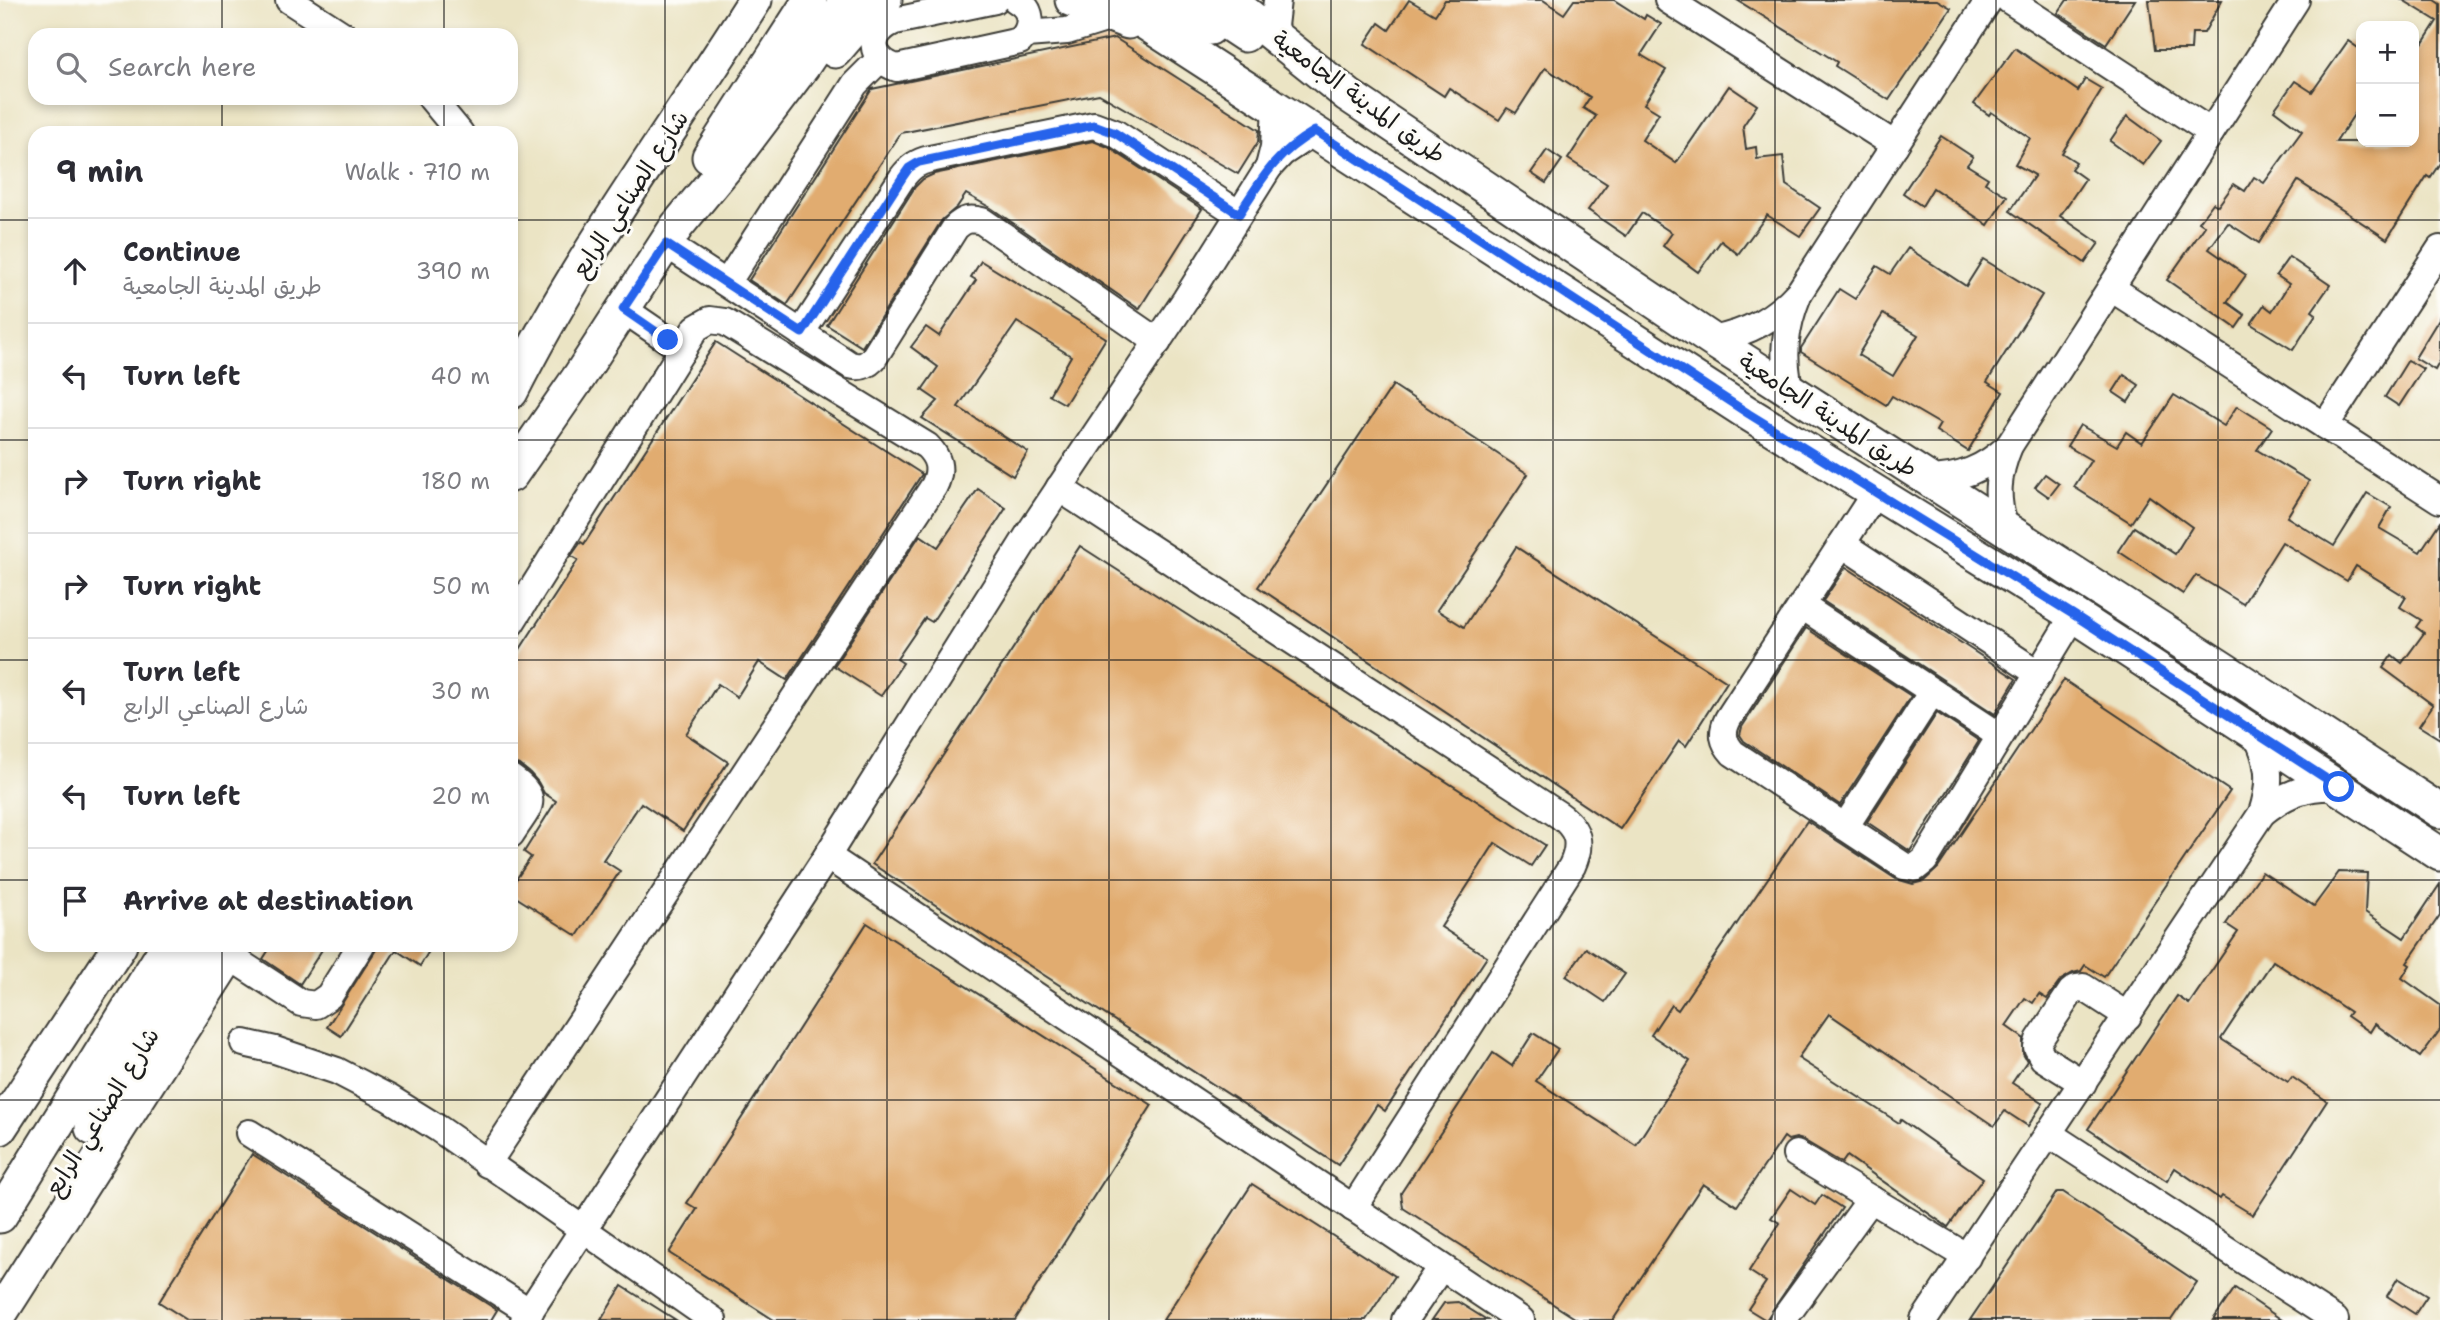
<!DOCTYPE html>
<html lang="en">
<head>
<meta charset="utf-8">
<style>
	:root { --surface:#fff; --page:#f7f7f7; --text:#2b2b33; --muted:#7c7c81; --line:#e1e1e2 }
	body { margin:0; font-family:"Shantell Sans","Playpen Sans Arabic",sans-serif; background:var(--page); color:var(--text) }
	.controls { position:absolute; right:21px; top:21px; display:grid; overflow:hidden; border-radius:14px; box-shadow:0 4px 10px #0003 }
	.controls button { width:63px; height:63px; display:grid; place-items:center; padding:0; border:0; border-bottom:2px solid var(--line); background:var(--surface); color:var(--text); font:35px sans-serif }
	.stop { position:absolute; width:21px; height:21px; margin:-16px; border:5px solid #2563eb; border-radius:50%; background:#fff }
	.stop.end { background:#2563eb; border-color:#fff; box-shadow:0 2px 7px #0008 }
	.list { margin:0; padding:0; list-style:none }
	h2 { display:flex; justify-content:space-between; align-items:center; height:91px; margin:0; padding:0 28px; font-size:30px }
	h2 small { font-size:23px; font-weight:400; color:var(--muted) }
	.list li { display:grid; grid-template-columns:46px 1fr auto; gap:21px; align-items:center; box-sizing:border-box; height:105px; padding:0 28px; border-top:2px solid var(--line) }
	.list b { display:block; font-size:26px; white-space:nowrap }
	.list p { margin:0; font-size:23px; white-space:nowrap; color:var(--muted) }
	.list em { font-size:23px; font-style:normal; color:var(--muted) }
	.icon { flex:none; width:38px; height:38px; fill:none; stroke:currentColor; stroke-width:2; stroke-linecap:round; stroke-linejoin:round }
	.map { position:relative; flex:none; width:2440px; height:1320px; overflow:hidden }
	.search { position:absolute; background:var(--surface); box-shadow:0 4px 10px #0003; left:28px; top:28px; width:490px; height:77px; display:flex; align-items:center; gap:18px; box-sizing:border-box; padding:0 24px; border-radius:21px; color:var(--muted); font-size:26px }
	.panel { position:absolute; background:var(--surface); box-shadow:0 4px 10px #0003; left:28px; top:126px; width:490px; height:826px; border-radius:21px }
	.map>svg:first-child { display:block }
	.building { fill:#e1ac70; fill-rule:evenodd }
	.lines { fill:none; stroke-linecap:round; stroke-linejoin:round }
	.minor-casing { stroke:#3b3a35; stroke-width:30 }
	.major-casing { stroke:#3b3a35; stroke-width:37 }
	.minor { stroke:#fff; stroke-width:26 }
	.major { stroke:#fff; stroke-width:33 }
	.route { stroke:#2563eb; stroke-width:9 }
	.grid { fill:none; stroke:#1c1c1c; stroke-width:2; stroke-opacity:0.55 }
	.labels { text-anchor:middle; stroke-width:6; stroke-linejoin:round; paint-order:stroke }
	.street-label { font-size:24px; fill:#1c1c1c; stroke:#fdfcf7 }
</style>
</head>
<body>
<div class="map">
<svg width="2440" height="1320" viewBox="0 0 2440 1320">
	<rect width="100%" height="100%" fill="#fdfcf7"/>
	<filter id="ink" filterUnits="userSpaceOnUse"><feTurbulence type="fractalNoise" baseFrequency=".0143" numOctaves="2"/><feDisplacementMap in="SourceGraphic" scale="14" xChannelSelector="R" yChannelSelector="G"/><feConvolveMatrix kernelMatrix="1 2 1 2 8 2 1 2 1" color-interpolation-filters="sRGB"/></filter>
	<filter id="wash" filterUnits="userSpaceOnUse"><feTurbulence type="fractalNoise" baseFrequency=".00686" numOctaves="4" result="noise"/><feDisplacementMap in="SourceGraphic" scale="28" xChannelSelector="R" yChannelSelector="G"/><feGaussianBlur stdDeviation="1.57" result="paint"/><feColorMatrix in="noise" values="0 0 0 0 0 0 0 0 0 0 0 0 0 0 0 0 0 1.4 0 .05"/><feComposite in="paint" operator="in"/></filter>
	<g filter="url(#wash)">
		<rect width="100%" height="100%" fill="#ebe4c4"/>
		<g id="blocks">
			<g class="building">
				<polygon points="1409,0 1435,15 1445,0 1543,0 1564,14 1574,0 1614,0 1644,19 1646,15 1661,24 1641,55 1666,70 1644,104 1659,113 1642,140 1676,163 1729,86 1757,105 1743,126 1746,149 1756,147 1757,159 1783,156 1786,185 1820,208 1800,236 1767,215 1738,254 1721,241 1698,272 1663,246 1672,233 1642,213 1626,236 1588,210 1607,184 1568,159 1596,116 1583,108 1590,97 1545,68 1516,113 1507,108 1499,120 1449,88 1444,96 1365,44 1379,23 1389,30"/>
				<polygon points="1737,0 1937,0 1951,8 1889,100 1835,66 1837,62"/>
				<polygon points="2067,0 2135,0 2106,44 2058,13"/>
				<polygon points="2149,0 2222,0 2204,33 2192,33 2191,50 2155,50"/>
				<polygon points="2403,0 2434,0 2440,4 2440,163 2430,178 2427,176 2387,239 2298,181 2259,243 2228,223 2209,249 2246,275 2227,302 2245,315 2236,328 2167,280 2205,226 2199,222 2213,203 2218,206 2234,184 2245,191 2254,177 2264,183 2302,131 2274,110 2295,81 2312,92 2348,41 2361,50 2361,104 2336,142 2414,142 2414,57 2437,21"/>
				<polygon points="1115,38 1259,130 1258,142 1238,174 1099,94 901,133 787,305 749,280 872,89"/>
				<polygon points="2015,48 2078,91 2085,79 2102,89 2062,153 2076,162 2071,169 2085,179 2060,216 2099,243 2085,263 2010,211 2035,175 2015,164 2030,138 1991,112 1989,115 1974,104"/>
				<polygon points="2127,116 2161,141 2143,165 2110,141"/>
				<polygon points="1941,136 1973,157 1967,165 1988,178 1985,183 2007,196 1988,225 1933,188 1922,206 1903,193"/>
				<polygon points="1093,141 1108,147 1202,209 1139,309 991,208 966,194 957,207 942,220 862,347 827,325 915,187 923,179 934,174"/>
				<polygon points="1547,150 1562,160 1546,183 1531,173"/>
				<path d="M1908 248 1966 286 1983 259 2042 295 1987 382 2003 392 1968 451 1936 431 1940 424 1892 396 1886 405 1801 352V348L1839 289 1855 299 1877 266 1890 274ZM1883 314 1918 335 1893 376 1858 355Z"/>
				<polygon points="2289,257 2330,285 2312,311 2316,314 2293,350 2251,324 2264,305 2272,311 2289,284 2276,275"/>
				<polygon points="981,261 1106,338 1065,404 1049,395 1071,356 1017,322 958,407 1028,452 1013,476 922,418 938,401 922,390 938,367 911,347 926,327 939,336 976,280 971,277"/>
				<polygon points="2440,317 2440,361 2435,370 2415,358"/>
				<polygon points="716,342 922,474 787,680 759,662 737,697 718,684 686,734 728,762 683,831 641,803 603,860 620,871 577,936 511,894 511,887 531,857 524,852 556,801 544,793 538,782 530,773 520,765 511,763 511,663 578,560 571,556 581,542 584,544"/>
				<polygon points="2408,360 2423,369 2399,406 2385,397"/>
				<polygon points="2124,375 2139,385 2128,402 2113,392"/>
				<polygon points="1393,385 1528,474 1437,610 1464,627 1516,547 1727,682 1686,746 1679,741 1620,829 1258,587"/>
				<polygon points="2174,395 2224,426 2237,406 2272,428 2257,450 2309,481 2287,517 2334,546 2367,493 2391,507 2379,528 2420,552 2440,522 2440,739 2419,726 2433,705 2383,668 2392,655 2402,663 2424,633 2416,627 2421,620 2400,607 2406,597 2356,566 2347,581 2282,542 2243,604 2196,575 2183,594 2118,551 2134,527 2175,554 2192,527 2149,496 2131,523 2074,487 2091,460 2067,446 2080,425 2117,446 2126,432 2142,443"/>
				<polygon points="2045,474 2059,484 2049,497 2035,487"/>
				<polygon points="978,489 1006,508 932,622 925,618 897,659 903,663 881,696 834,666 920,535 938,547"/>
				<polygon points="1080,546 1545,845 1531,866 1495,843 1441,927 1487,957 1385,1111 1377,1105 1338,1165 872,864"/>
				<polygon points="1846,567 2016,679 1995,714 1823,601"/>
				<polygon points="1806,628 1911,696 1840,805 1744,741 1740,735 1742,727"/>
				<polygon points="2064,680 2230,791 2104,977 2085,965 2081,971 2073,973 2061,980 2047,999 2039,994 2033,1003 2025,998 2006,1026 2023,1038 2023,1054 2027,1061 2012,1083 2043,1103 2028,1126 2005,1111 1994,1126 1829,1014 1798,1058 1899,1123 1901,1120 1983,1178 1948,1227 1847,1156 1842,1163 1803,1140 1796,1138 1788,1140 1784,1137 1737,1206 1703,1184 1613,1320 1578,1320 1403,1208 1401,1193 1493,1053 1512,1066 1533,1033 1558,1049 1536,1081 1636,1145 1690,1061 1651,1035 1671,1005 1678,1010 1807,821 1896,879 1913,884 1924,881 1938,868"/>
				<polygon points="1937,713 1979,741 1910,851 1867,822"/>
				<polygon points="2262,872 2314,906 2339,872 2367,873 2365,912 2404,938 2440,884 2440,915 2407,963 2410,965 2402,978 2440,1005 2440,1030 2420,1057 2375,1024 2370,1032 2347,1016 2350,1012 2273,961 2221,1039 2288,1082 2292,1077 2327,1101 2253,1215 2222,1196 2220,1199 2175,1168 2167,1181 2088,1129 2177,996 2189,1004 2238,932 2226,924"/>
				<polygon points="867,923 1152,1105 1015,1320 774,1320 669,1253 697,1209 687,1203"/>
				<polygon points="272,945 325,945 300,984 263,959"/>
				<polygon points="379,945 419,945 429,951 420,966 396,950 341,1036 327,1027"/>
				<polygon points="1586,948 1625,974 1605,1002 1566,976"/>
				<polygon points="252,1154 497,1310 491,1320 187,1320 159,1302"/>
				<polygon points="1252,1184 1395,1276 1366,1320 1163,1320"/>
				<polygon points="1791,1189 1815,1205 1822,1195 1842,1208 1766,1320 1748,1309 1766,1282 1749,1271 1780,1223 1771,1218"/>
				<polygon points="2057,1192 2063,1192 2197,1282 2171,1320 1970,1320"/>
				<polygon points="2398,1278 2427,1296 2415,1314 2387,1296"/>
				<polygon points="622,1286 676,1320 601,1320"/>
				<polygon points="2235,1288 2282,1320 2213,1320"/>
				<polygon points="1458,1302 1487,1320 1432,1320 1444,1303"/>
			</g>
		</g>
	</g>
	<g filter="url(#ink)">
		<use href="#blocks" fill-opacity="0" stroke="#3b3a35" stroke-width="2"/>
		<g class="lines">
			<defs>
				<g id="minor">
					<polyline points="289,0 343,35"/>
					<path d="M995 0 895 21C867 32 868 59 897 68L1020 41C1033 28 1034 10 1016 0"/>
					<polyline points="1668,0 1895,145"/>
					<polyline points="2009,0 2211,132"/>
					<polyline points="1026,34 1067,31 1112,17"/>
					<polyline points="1273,35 1277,0"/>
					<polyline points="431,98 460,133"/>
					<polyline points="1269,167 1274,147 1276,106"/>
					<path d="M666 244 850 365C860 368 866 366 873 359L955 228C964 219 970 218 982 221L1158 342"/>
					<polyline points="727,283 855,84 880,59"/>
					<polyline points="2111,288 2440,500"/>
					<polyline points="623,309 683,350"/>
					<path d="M801 333 902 178C910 167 917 162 930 159L1094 125 1115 133 1239 214"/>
					<path d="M1712 340C1748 333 1775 319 1800 291L1989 0"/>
					<path d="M1790 392C1782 357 1784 329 1798 295"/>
					<polyline points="2325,426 2440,249"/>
					<path d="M1926 479C1960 479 1984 469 2009 446"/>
					<path d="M1059 488 1559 815C1579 829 1582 844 1572 866L1353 1208"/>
					<path d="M1875 493 1728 719C1721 733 1723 742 1733 753L1904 866 1915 868 1925 860 2074 615"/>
					<path d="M2005 528C1995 498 1997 475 2009 446L2296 0"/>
					<polyline points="1842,544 2039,674"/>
					<polyline points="1802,606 2000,736"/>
					<path d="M511 778C542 800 528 807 511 834"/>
					<path d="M2262 813C2286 793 2308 785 2339 787"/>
					<polyline points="1845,827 1932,692"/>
					<polyline points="827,856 1521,1320"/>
					<polyline points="229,956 301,1003 316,1005 329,996 361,945"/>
					<polyline points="244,1043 275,1050 337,1071 389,1098 439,1129 713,1320"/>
					<polyline points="2083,1083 2043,1058 2037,1047 2039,1040 2071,992 2076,988 2083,987 2128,1016"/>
					<polyline points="249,1133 530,1312"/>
					<polyline points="2049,1134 2335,1320"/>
					<polyline points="1796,1154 1967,1257"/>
					<path d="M487 1164 934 486C942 470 939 458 927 446L725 322 710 320 696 328 511 623"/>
					<polyline points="524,1320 827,856 1032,529 1186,299 1269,167 1282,153 1315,131"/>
					<polyline points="1405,1320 1441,1267"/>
					<polyline points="1783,1320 1871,1199"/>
					<path d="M1924 1320 2262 813C2272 783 2270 760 2255 732"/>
				</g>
				<g id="major">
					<polyline points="1072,0 1128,22"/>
					<polyline points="1110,0 1749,414 2074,615 2440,854"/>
					<polyline points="1157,0 1193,22 1210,28"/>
					<polyline points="1192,0 1245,35"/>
					<polyline points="1229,0 1348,95 1712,340 2225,670 2440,811"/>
					<polyline points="835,51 866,15 885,0"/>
					<polyline points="709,157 810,0"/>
					<path d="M511 392C580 254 673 130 755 0"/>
					<polyline points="511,475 579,377 677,226 735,156 803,66 847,0"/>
					<polyline points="0,1128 120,945"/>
					<polyline points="92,1128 205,945"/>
					<polyline points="0,1216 168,945"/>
					<polyline points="0,1314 236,945"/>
				</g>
			</defs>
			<use href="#minor" class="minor-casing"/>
			<use href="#major" class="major-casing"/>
			<use href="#minor" class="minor"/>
			<use href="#major" class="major"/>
		</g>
	</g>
	<g class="lines" filter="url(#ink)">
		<path class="route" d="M668 340 623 309 666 244 802 333 902 178 909 168 919 162 1094 125 1115 133 1239 214C1263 177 1275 154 1315 131L1749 414 2074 615 2339 787"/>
	</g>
	<path class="grid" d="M222 0V35M444 0V35M665 0V1320M887 0V1320M1109 0V1320M1331 0V1320M1553 0V1320M1775 0V1320M1996 0V1320M2218 0V1320M222 98V133M444 98V133M0 220H35M511 220H2440M0 440H35M511 440H2440M0 660H35M511 660H2440M0 880H35M511 880H2440M222 945V1320M444 945V1320M0 1100H2440"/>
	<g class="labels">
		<g class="street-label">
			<text transform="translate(1359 97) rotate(36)" y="8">طريق المدينة الجامعية</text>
			<text transform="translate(630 194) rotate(-57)" y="8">شارع الصناعي الرابع</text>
			<text transform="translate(1828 415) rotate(33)" y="8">طريق المدينة الجامعية</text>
			<text transform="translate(102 1112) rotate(-58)" y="8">شارع الصناعي الرابع</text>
		</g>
	</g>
</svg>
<div class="controls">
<button>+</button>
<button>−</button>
</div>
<div class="stop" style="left:2339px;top:787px"></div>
<div class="stop end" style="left:668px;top:340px"></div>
<div class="search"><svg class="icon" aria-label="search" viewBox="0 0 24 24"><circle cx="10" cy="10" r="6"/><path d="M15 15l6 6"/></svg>Search here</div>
<section class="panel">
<h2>9 min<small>Walk · 710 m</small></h2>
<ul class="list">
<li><svg class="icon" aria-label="ahead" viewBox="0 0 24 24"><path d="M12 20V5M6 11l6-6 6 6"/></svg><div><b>Continue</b><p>طريق المدينة الجامعية</p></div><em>390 m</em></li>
<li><svg class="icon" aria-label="left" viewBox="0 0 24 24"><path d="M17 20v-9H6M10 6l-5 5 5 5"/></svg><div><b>Turn left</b></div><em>40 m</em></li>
<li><svg class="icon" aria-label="right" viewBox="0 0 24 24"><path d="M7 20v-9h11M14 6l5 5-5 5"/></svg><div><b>Turn right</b></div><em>180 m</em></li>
<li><svg class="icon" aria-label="right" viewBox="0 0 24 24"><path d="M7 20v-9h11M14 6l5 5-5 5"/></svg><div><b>Turn right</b></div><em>50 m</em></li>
<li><svg class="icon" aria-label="left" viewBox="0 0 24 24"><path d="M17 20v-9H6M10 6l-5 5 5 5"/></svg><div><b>Turn left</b><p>شارع الصناعي الرابع</p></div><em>30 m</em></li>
<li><svg class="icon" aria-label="left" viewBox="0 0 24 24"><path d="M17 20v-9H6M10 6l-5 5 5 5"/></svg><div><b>Turn left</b></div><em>20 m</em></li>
<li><svg class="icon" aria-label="arrive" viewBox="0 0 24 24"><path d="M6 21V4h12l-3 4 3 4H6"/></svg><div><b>Arrive at destination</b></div></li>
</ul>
</section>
</div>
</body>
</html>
